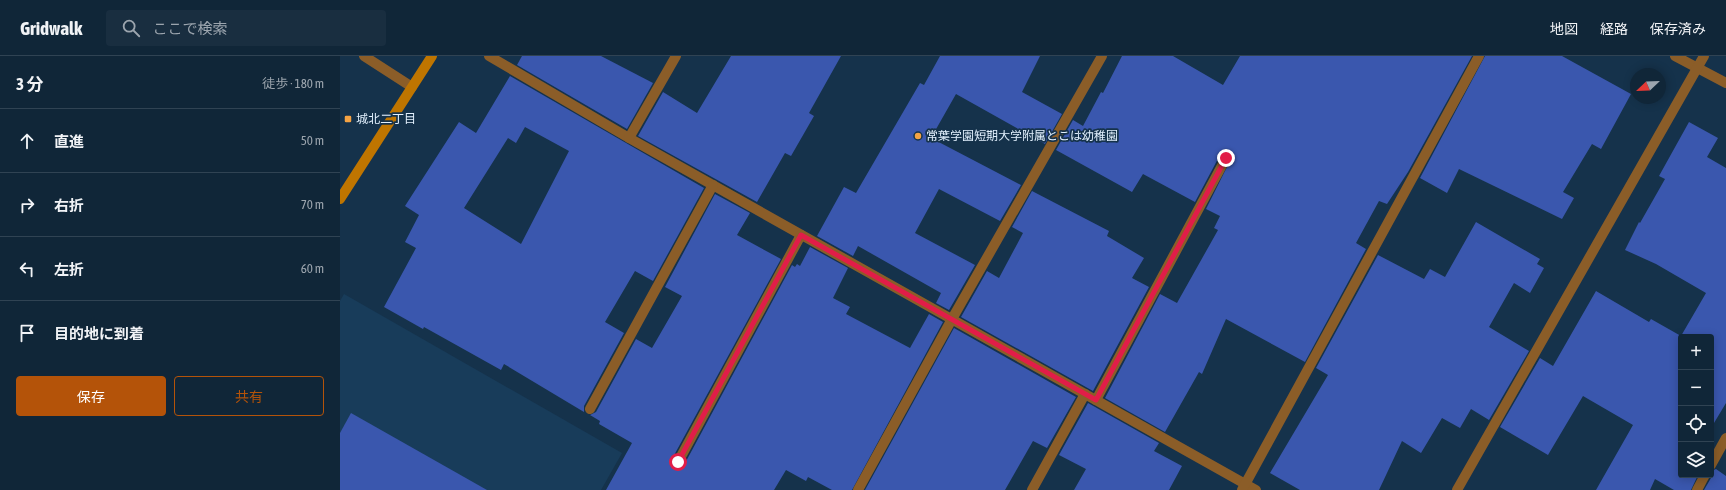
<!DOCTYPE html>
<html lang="ja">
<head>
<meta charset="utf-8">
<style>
	:root { --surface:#102638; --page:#192e40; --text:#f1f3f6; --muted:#9ca5ae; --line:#304353; --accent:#b45309 }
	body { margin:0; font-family:"Asap Condensed","Noto Sans JP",sans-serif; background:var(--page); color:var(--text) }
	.controls { position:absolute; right:12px; bottom:12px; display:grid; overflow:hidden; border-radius:4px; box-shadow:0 2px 10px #0003 }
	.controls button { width:36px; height:36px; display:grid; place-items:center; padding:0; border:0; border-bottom:1px solid var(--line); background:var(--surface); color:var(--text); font:20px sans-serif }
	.compass { position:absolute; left:1290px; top:12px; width:36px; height:36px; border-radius:50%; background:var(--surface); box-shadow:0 2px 10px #0003; rotate:247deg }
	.stop { position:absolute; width:12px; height:12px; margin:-9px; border:3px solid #e11d48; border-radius:50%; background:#fff }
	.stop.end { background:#e11d48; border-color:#fff; box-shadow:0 1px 4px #0008 }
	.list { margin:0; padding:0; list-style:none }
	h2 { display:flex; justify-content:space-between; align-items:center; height:52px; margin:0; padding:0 16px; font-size:17px }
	h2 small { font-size:13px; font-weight:400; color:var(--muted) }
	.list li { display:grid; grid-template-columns:26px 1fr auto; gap:12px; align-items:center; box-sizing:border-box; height:64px; padding:0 16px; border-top:1px solid var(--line) }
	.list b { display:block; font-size:15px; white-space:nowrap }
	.list em { font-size:13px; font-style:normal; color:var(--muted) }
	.actions { display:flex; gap:8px; padding:12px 16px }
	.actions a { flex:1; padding:9px 0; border:1px solid var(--accent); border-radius:4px; text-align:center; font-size:14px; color:var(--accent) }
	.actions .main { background:var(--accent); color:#fff }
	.icon { flex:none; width:22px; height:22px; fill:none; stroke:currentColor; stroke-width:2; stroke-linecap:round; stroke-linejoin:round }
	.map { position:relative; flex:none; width:1386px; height:434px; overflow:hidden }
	header { display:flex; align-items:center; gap:24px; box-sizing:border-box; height:56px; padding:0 20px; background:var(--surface); border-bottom:1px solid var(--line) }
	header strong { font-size:19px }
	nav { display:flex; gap:22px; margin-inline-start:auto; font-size:14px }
	.search { width:280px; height:36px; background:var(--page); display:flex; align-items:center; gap:10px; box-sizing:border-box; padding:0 14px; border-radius:4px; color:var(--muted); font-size:15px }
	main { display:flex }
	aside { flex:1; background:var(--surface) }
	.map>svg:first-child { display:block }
	.built { fill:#183c5a }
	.building { fill:#3a57ae; fill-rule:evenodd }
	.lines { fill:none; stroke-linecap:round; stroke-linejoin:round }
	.street { stroke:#8b5d28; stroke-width:10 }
	.secondary { stroke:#bf7500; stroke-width:10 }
	.route { stroke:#e11d48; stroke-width:5 }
	.poi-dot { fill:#f4a344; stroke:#15324b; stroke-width:1.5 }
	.labels { text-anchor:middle; stroke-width:3.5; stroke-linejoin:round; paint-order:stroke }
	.poi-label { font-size:12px; fill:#e2f0fd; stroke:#15324b; text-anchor:start }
</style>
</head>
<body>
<header>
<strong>Gridwalk</strong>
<div class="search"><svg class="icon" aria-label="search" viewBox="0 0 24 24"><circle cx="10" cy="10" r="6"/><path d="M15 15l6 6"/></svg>ここで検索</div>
<nav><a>地図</a><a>経路</a><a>保存済み</a></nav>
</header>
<main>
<aside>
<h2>3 分<small>徒歩 · 180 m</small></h2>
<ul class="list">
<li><svg class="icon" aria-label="ahead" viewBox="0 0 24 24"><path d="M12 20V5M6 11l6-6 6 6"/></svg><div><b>直進</b></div><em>50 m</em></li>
<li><svg class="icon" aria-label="right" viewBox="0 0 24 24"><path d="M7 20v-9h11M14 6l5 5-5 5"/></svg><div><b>右折</b></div><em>70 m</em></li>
<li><svg class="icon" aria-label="left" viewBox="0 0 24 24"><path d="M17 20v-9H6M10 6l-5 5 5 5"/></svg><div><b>左折</b></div><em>60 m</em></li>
<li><svg class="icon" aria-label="arrive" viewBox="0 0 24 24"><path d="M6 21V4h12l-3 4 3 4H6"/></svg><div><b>目的地に到着</b></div></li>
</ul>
<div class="actions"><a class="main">保存</a><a>共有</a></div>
</aside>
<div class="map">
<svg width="1386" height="434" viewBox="0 0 1386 434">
	<rect width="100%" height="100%" fill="#15324b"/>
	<polygon class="built" points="4,238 282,397 261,434 0,434 0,245"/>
	<g class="building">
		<polygon points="182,0 261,0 313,27 287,73 177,9"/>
		<polygon points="391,0 501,0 469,57 474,60 451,100 445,97 417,146 298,80 323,36 357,57"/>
		<polygon points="600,0 700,0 682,36 722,58 705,88 616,38 591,82 681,129 660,165 599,133 575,177 635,209 609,254 596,247 601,237 518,190 513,200 477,180 504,131 516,137 580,27 584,29"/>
		<polygon points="782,0 833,0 883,29 900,0 1132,0 1068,116 1047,148 1039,145 1016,187 1026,193 965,306 886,263 862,318 859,316 825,376 765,342 820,238 837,247 878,174 874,172 880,160 866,153 892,101 889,96 886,96 880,99 855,146 803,118 792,136 716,94 733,64 743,70 761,36 763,37"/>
		<polygon points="1145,0 1222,0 1291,38 1261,93 1252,88 1223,136 1234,142 1222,163 1119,113 1107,137 1080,122"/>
		<path d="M170 20 364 132 313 225 295 215 265 266 284 277 244 350V356L164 308 161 314 84 271 83 273 44 251 76 192 65 186 79 159 65 150 119 66 136 77ZM185 71 229 95 181 188 124 152 168 82 176 87Z"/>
		<polygon points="1349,66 1378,82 1367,101 1386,112 1386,347 1371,372 1371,281 1341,281 1341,419 1358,419 1351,434 1334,434 1315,423 1310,434 1256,434 1293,369 1243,340 1208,399 1160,371 1200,302 1213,310 1256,235 1309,266 1311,263 1341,280 1366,237 1316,208 1285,194 1299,166 1300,167 1325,123 1319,120"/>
		<polygon points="692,135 769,175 767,180 804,202 792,222 809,231 753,335 621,261 647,215 659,222 683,177 672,171"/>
		<polygon points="375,138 410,157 397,179 441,203 332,403 332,407 335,411 339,412 344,409 452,209 455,211 457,208 460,210 470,191 508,212 493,242 510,251 506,258 570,292 589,258 603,266 512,434 492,434 468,421 466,425 446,414 434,434 266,434 292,387 259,368 260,365 250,359 256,356 296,283 312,292 342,240 325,231"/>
		<polygon points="1136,166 1200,203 1197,208 1204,212 1190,237 1174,227 1149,271 1189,295 1149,364 1131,353 1120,372 1102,362 1081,397 1062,385 1039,434 960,434 930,417 988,319 976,312 1038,199 1084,223 1090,213 1105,221"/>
		<polygon points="614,272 736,341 707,392 693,385 665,434 525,434"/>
		<polygon points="748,347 819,387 814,395 842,410 829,434 734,434 746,413 719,399"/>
		<polygon points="11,357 147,434 0,434 0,377"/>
		<polygon points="1376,413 1386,420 1386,434 1364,434 1371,422 1371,415"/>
	</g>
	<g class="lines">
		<g class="street">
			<polyline points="24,0 72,31"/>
			<polyline points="149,0 289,82 916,434"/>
			<polyline points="1335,0 1386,27"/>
			<polyline points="289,82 336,0"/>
			<polyline points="756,344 886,102"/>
			<polyline points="250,353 373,129"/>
			<polyline points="338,406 461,179"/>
			<polyline points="1371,409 1386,382"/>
			<polyline points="518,434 612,263 762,0"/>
			<polyline points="692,434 745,338"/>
			<polyline points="902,434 1139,0"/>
			<polyline points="1117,434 1364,0"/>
			<polyline points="1357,434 1365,419"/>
		</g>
		<polyline class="secondary" points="0,143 92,0"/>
	</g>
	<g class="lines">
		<polyline class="route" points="338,406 461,179 756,344 886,102"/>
	</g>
	<g class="poi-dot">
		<rect x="4" y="59" width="8" height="8" rx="2"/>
		<circle cx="578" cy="80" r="4"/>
	</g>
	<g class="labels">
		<g class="poi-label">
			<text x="16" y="67">城北二丁目</text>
			<text x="586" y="84">常葉学園短期大学附属とこは幼稚園</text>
		</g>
	</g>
</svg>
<div class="controls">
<button>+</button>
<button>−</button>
<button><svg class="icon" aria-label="locate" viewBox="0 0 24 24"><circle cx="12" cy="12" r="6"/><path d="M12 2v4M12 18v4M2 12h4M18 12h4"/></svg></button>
<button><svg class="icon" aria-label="layers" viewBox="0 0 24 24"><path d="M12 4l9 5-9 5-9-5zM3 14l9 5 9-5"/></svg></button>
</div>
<svg class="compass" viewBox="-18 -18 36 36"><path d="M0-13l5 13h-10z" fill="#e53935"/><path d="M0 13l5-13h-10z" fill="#9ca5ae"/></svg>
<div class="stop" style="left:338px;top:406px"></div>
<div class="stop end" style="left:886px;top:102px"></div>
</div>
</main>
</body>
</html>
